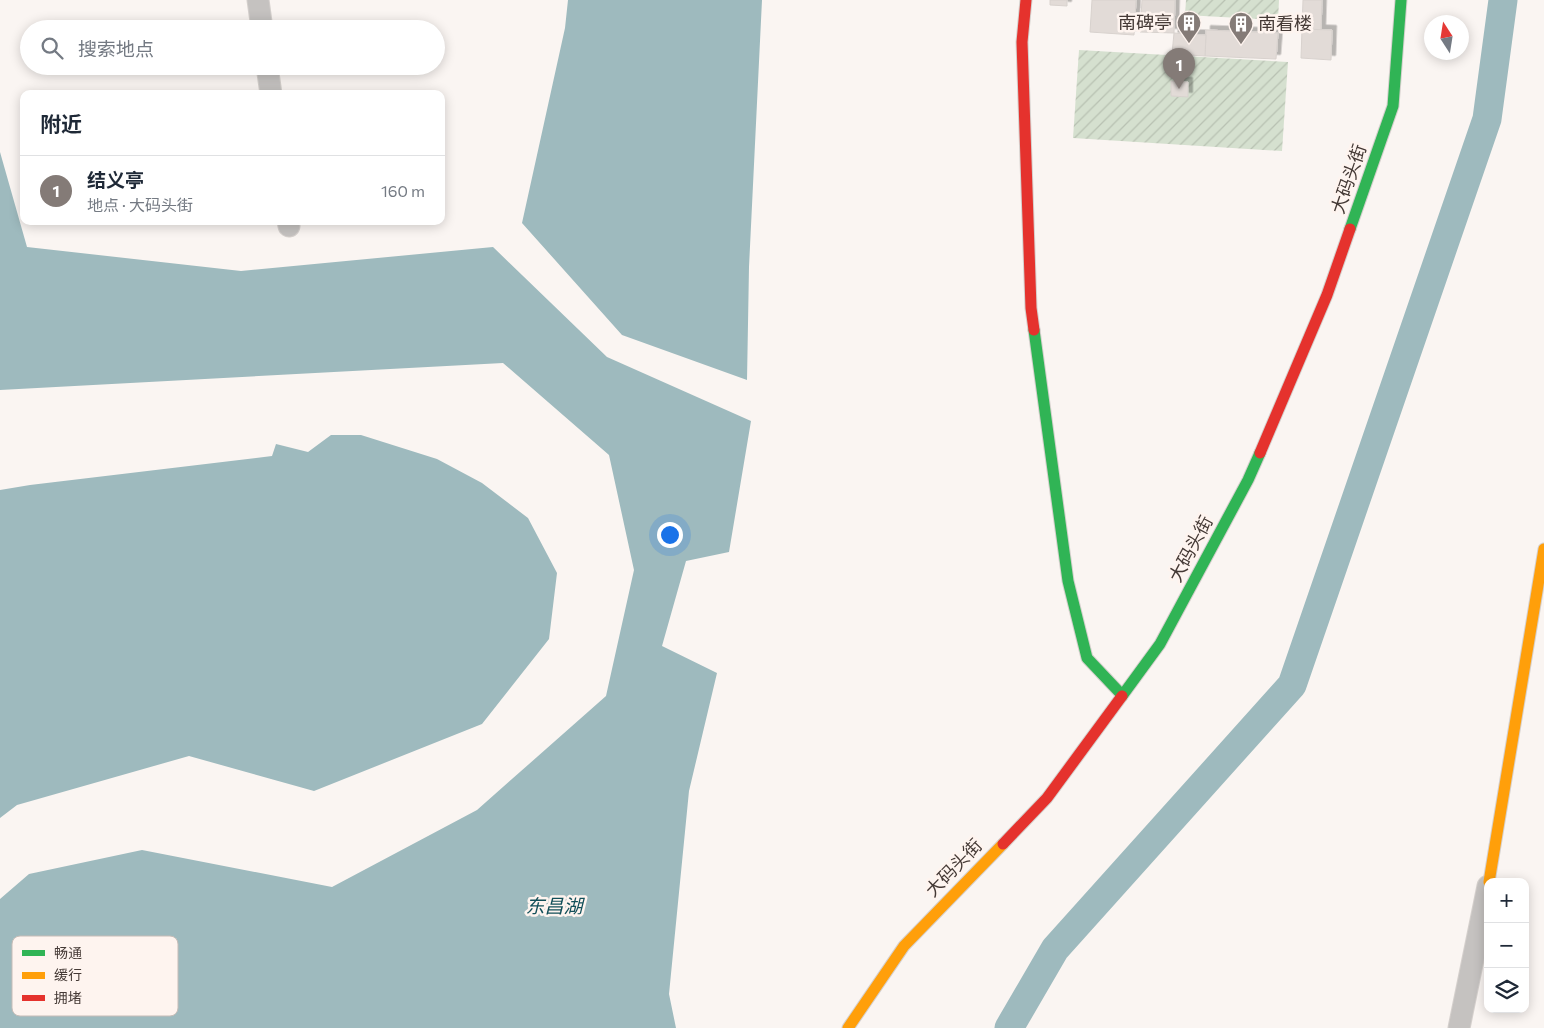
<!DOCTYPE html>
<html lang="zh">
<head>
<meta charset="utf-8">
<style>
	:root { --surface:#fff; --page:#f2f2f3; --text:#1f2937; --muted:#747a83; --line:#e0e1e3; --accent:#847b77 }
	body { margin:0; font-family:Commissioner,"Noto Sans SC",sans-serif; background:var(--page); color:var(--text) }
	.controls { position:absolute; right:15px; bottom:15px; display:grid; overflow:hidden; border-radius:10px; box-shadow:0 2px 12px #0003 }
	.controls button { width:45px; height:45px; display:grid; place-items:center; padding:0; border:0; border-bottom:1px solid var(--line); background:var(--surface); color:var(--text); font:25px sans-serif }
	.compass { position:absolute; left:1424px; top:15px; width:45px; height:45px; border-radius:50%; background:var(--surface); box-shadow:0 2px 12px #0003; rotate:348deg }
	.you { position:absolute; left:669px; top:534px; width:18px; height:18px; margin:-12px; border:4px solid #fff; border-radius:50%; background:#1a73e8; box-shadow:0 0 0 8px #1a73e833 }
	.badge { display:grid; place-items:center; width:32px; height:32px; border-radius:50%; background:var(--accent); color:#fff; font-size:16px; font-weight:700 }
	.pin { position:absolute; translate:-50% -41px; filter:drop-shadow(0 1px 2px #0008) }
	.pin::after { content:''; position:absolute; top:26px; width:18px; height:15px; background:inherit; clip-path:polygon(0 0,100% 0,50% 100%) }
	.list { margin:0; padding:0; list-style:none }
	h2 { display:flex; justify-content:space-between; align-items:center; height:65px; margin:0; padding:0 20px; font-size:21px }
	h2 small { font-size:16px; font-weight:400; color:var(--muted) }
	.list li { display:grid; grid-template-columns:32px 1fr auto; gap:15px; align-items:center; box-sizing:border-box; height:70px; padding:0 20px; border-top:1px solid var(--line) }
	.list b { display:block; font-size:19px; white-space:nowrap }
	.list p { margin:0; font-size:16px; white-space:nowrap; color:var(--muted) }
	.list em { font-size:16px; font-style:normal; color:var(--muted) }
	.icon { flex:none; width:28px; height:28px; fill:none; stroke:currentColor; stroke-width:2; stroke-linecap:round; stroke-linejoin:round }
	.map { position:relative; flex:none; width:1544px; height:1028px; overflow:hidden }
	.search { position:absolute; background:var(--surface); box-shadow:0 2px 12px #0003; left:20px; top:20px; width:425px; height:55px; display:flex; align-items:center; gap:12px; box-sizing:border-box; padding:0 18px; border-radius:28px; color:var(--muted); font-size:19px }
	.panel { position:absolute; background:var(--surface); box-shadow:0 2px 12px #0003; left:20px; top:90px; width:425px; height:135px; border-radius:10px }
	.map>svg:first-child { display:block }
	.garden { fill:url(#garden-furrows) }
	.water { fill:#9ebabe }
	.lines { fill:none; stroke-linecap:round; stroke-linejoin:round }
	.canal { stroke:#9ebabe; stroke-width:29 }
	.building { fill:#e2dbd7; stroke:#d8d2ce; filter:url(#shadow) }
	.street-casing { stroke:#d5d0cd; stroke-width:23 }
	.fast-casing { stroke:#d5d0cd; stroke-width:13 }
	.slow-casing { stroke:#d5d0cd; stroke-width:13 }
	.jam-casing { stroke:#d5d0cd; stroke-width:13 }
	.street { stroke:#c5c2c0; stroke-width:21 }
	.fast { stroke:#30b455; stroke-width:11 }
	.slow { stroke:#ff9f0a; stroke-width:11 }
	.jam { stroke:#e5322d; stroke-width:11 }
	.labels { text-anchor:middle; stroke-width:5; stroke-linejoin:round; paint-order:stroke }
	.poi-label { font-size:18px; fill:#443935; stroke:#fef4ef; text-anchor:end }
	.street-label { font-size:18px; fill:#443935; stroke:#fef4ef }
	.water-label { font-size:19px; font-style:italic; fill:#124f59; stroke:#fef4ef }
	.key { fill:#fef4ef; stroke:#c6bcb7; stroke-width:1 }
	.key-label { font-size:14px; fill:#443935 }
</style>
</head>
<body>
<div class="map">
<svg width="1544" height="1028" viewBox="0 0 1544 1028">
	<defs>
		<pattern id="garden-furrows" width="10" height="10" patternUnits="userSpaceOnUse" patternTransform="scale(1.25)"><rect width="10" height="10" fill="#d5e0cf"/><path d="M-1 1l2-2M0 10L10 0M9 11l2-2" fill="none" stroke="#b8c1b2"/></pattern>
		<filter id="shadow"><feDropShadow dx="4.5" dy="-4.5" stdDeviation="0" flood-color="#0004"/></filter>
	</defs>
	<rect width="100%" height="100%" fill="#faf5f2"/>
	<g class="garden">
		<polygon points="1186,0 1279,0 1278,20 1185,15"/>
		<polygon points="1079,50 1288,62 1282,151 1073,138"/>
	</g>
	<g class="water">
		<polygon points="568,0 762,0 749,267 747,380 622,335 522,223 565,28"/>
		<polygon points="0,152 27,247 241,271 493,247 607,357 751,421 729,552 686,561 662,646 717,673 689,791 669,994 676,1028 0,1028 0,899 29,874 142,850 332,887 477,810 606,696 634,570 609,455 503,363 0,390"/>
		<polygon points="331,435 361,435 437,459 482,483 528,518 557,573 549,639 482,724 314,791 189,756 17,805 0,818 0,490 30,485 272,456 276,444 308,452"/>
	</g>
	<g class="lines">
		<polyline class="canal" points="1009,1028 1055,949 1292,685 1487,119 1503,0"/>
	</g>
	<g class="building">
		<polygon points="1050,0 1067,0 1067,6 1050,5"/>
		<polygon points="1092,0 1136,0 1134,35 1090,32"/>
		<polygon points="1142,0 1175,0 1174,33 1140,32"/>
		<polygon points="1303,0 1322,0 1321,30 1302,29"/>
		<polygon points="1302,29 1332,30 1331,60 1301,58"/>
		<polygon points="1206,30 1278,33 1276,59 1205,56"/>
		<polygon points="1174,33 1206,35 1205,56 1172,54"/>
		<polygon points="1171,81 1188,82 1188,97 1171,96"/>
	</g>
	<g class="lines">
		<defs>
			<g id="street">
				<polyline points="258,0 262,29"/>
				<polyline points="267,66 271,94"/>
				<polyline points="288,221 289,226"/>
				<polyline points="1459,1028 1488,886"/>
			</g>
			<g id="fast">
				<polyline points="1350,229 1393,106 1401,0"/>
				<polyline points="1034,330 1068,581 1087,658 1122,695"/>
				<polyline points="1122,696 1160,644 1248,480 1260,453"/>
			</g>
			<g id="slow">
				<polyline points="1489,882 1544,549"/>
				<polyline points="848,1028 904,946 1003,844"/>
			</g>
			<g id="jam">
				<polyline points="1026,0 1022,42 1031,308 1034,330"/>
				<polyline points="1260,453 1327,295 1350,229"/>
				<polyline points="1003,844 1047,798 1122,696"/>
			</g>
		</defs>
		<use href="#street" class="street-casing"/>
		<use href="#fast" class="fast-casing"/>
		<use href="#slow" class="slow-casing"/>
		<use href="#jam" class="jam-casing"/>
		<use href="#street" class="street"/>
		<use href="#fast" class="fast"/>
		<use href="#slow" class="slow"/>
		<use href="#jam" class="jam"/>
	</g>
	<defs>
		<symbol id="building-pin" viewBox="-11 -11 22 30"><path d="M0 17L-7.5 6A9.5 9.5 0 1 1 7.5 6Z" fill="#847b77" stroke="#fef4ef"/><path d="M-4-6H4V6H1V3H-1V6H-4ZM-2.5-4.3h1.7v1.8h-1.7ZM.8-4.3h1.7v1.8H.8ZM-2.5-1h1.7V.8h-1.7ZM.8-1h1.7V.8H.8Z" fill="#fff"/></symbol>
	</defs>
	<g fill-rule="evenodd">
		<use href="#building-pin" x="1175" y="9" width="28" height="38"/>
		<use href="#building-pin" x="1227" y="10" width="28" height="38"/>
	</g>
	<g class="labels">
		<g class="poi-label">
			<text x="1172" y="29">南碑亭</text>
			<text x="1258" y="30" text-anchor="start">南看楼</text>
		</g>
		<g class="street-label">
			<text transform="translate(1349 179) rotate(-71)" y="6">大码头街</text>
			<text transform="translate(1191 549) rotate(-62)" y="6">大码头街</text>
			<text transform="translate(954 868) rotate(-46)" y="6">大码头街</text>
		</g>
		<g class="water-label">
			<text x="554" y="913">东昌湖</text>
		</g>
	</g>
	<rect x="12" y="936" width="166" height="80" rx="8" class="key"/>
	<rect x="22" y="950" width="23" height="6" fill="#30b455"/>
	<rect x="22" y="972" width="23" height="7" fill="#ff9f0a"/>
	<rect x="22" y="995" width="23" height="6" fill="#e5322d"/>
	<g class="key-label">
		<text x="54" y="958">畅通</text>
		<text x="54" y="980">缓行</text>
		<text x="54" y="1003">拥堵</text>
	</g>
</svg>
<div class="controls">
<button>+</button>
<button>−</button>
<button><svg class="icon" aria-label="layers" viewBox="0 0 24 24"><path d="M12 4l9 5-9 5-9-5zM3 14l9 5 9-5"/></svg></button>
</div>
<svg class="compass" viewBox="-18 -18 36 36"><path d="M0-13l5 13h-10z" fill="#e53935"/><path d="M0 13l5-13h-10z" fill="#747a83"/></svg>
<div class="you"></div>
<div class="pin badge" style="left:1179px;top:89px">1</div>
<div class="search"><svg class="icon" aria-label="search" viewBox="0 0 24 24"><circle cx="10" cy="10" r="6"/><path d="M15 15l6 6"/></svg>搜索地点</div>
<section class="panel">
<h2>附近<small></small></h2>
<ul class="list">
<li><span class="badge">1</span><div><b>结义亭</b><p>地点 · 大码头街</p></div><em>160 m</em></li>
</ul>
</section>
</div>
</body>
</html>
